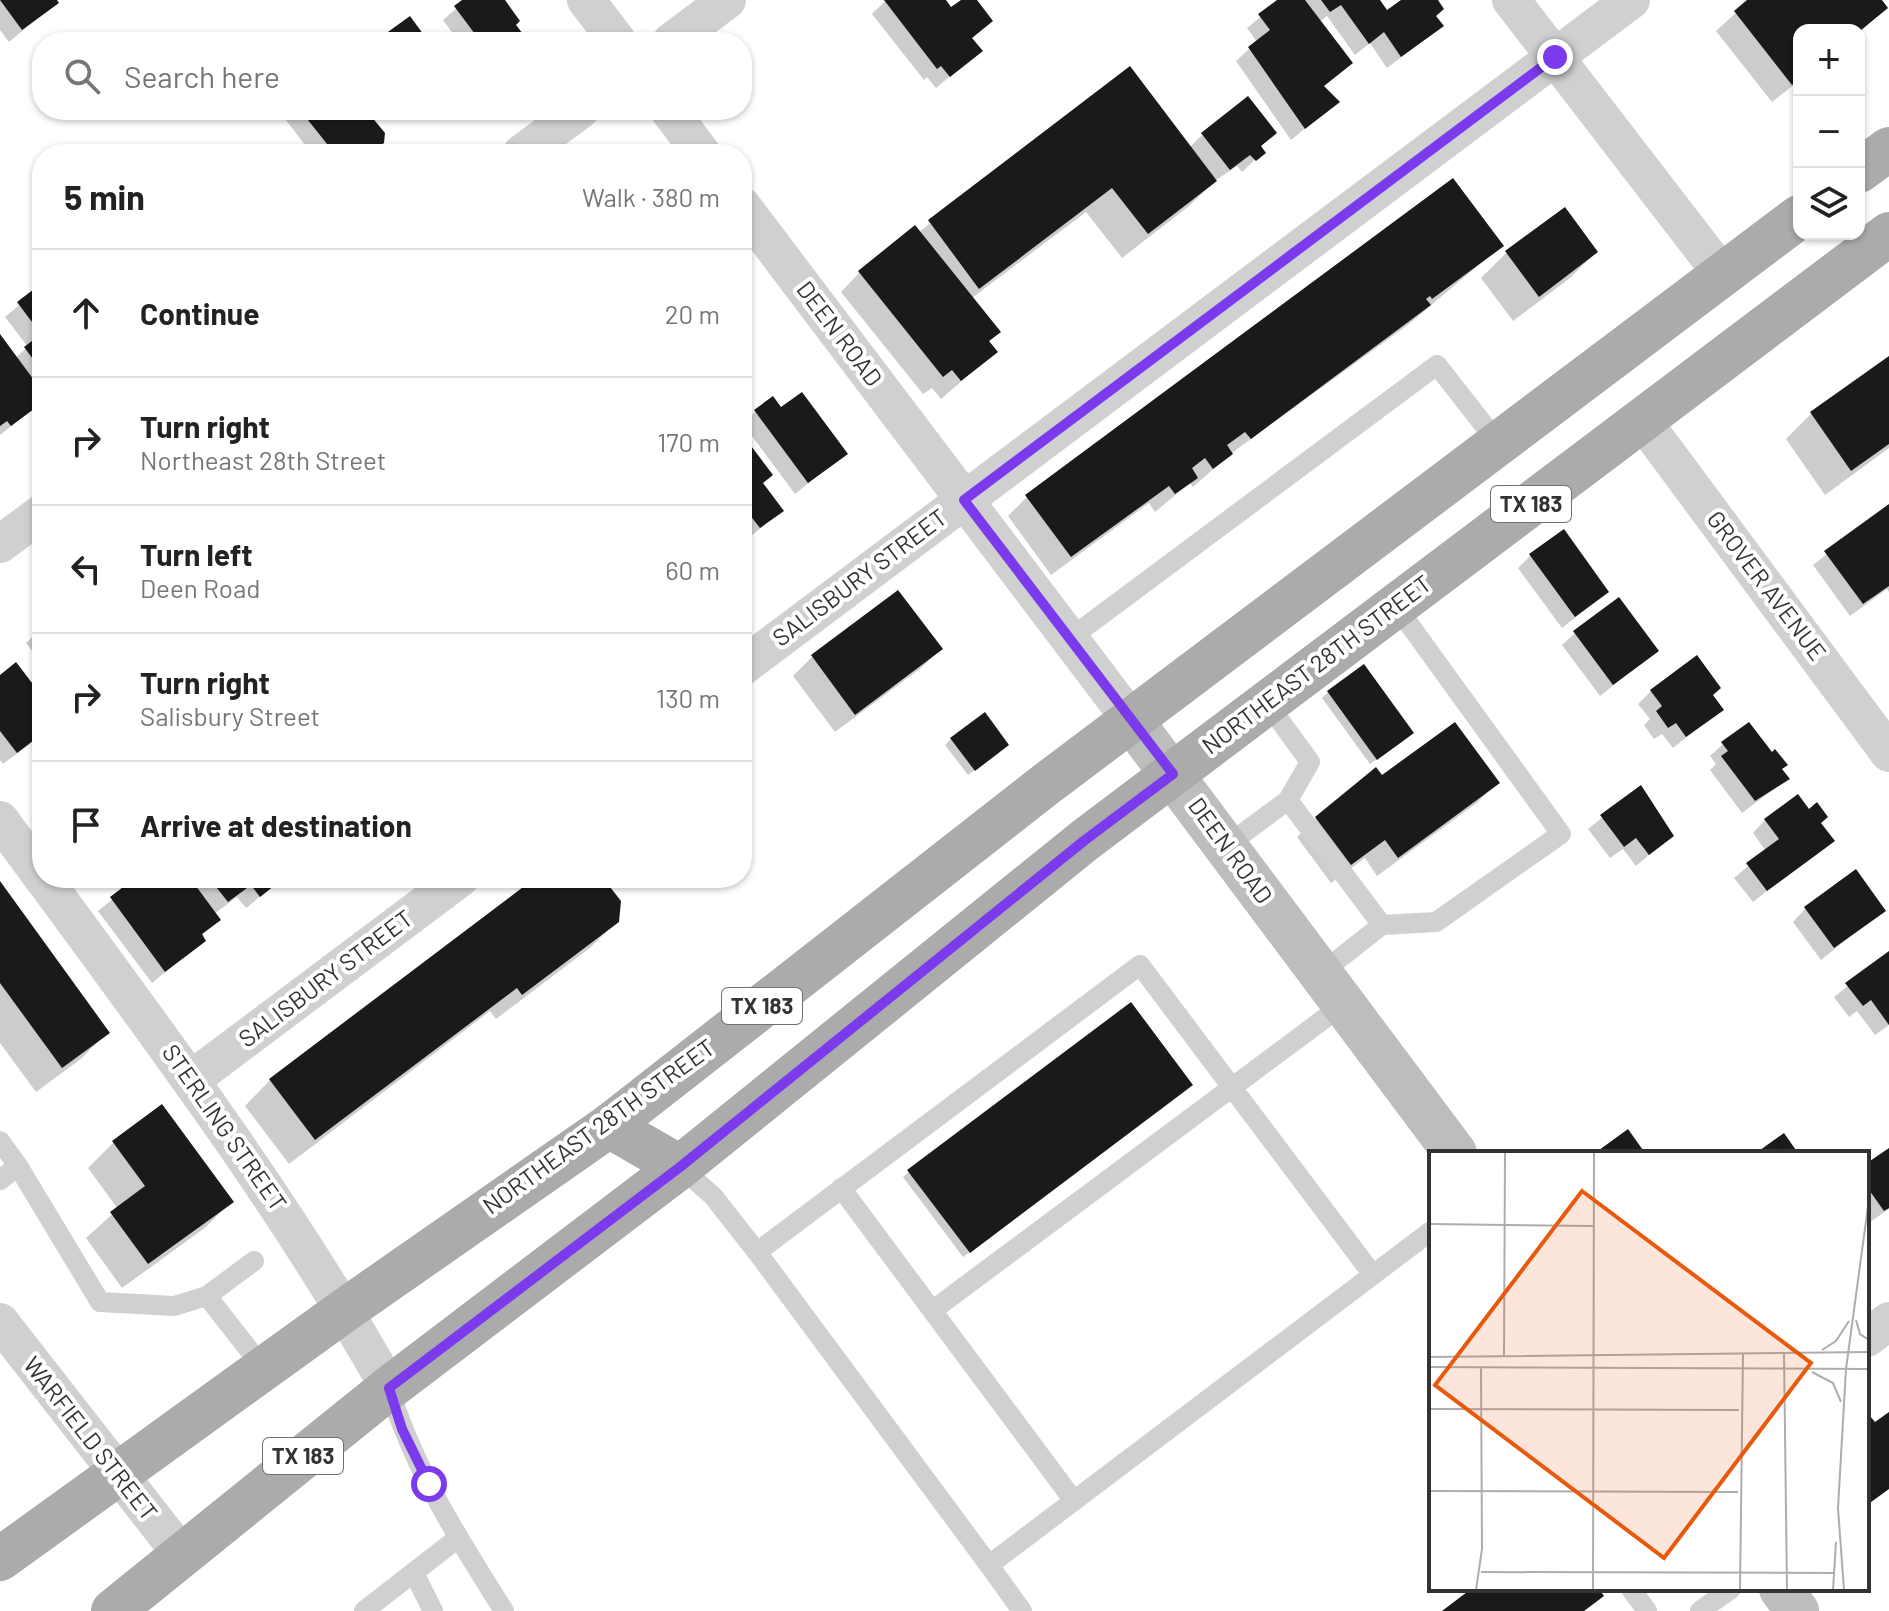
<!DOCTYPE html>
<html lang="en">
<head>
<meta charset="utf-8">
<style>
	:root { --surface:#fff; --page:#f6f6f6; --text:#222; --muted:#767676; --line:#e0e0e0 }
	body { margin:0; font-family:Barlow,sans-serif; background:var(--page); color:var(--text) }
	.controls { position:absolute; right:24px; top:24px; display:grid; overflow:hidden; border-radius:16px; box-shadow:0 2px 6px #0004 }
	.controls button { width:72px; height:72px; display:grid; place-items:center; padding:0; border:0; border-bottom:2px solid var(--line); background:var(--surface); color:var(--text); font:40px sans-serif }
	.stop { position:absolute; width:24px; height:24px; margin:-18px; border:6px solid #7c3aed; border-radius:50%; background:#fff }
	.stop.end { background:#7c3aed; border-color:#fff; box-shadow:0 2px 8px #0008 }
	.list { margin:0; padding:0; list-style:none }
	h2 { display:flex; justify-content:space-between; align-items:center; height:104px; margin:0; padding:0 32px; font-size:34px }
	h2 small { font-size:26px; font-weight:400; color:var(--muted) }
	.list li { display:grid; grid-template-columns:52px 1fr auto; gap:24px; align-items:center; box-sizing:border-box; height:128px; padding:0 32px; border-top:2px solid var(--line) }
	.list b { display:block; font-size:30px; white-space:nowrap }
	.list p { margin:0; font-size:26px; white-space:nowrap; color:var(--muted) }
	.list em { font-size:26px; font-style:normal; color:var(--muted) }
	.icon { flex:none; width:44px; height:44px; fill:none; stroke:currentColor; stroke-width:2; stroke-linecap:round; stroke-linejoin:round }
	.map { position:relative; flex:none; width:1889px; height:1611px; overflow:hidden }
	.search { position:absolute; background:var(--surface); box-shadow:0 2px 6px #0004; left:32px; top:32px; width:720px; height:88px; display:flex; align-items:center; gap:20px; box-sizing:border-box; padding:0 28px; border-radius:32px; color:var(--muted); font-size:30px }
	.panel { position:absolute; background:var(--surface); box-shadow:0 2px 6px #0004; left:32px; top:144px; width:720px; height:744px; border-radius:32px }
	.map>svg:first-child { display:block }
	.shadow { fill:#0003 }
	.building { fill:#1a1a1a }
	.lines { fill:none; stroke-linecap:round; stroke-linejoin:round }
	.lane { stroke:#d0d0d0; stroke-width:20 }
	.street { stroke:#d0d0d0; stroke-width:38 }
	.secondary { stroke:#bdbdbd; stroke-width:44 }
	.primary { stroke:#ababab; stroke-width:44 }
	.route { stroke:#7c3aed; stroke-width:10 }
	.labels { text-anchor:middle; stroke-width:8; stroke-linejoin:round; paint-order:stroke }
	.shield { fill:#fff; stroke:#707070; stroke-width:2 }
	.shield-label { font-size:22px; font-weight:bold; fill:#333 }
	.street-label { font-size:24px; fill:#333; stroke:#fff }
	.inset-road { fill:none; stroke:#adadad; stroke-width:2 }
	.view { fill:#e8590c; fill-opacity:0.15; stroke:#e8590c; stroke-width:4 }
	.inset-edge { fill:none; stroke:#333; stroke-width:4 }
</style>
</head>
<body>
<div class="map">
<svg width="1889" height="1611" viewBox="0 0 1889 1611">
	<rect width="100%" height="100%" fill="#fff"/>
	<g class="shadow">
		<polygon points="0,0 54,0 56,3 9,42 0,30"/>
		<polygon points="466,0 502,0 524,39 521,42 459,42 443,20"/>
		<polygon points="886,0 943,0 951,10 964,0 974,0 990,21 971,39 980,51 936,88 927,77 924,80 872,14"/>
		<polygon points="1281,0 1378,0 1387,12 1404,0 1435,0 1434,17 1442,26 1387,68 1370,43 1355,55 1327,16 1319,22 1350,63 1323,87 1337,102 1291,140 1236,61 1257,42 1247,28"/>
		<polygon points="1750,0 1879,0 1886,8 1859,33 1859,30 1799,30 1799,81 1772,102 1716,31"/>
		<polygon points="1130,69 1189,148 1203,134 1259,147 1263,152 1242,172 1237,166 1216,180 1189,206 1122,258 1086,212 972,298 998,332 988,343 995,352 941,399 932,388 923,394 841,292 860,272 919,232"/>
		<polygon points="287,110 363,110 382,142 371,154 293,154 305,145 282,115"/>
		<polygon points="398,110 415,110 404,118"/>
		<polygon points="1564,210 1596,252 1570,278 1513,321 1481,278 1506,253"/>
		<polygon points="1501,246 1409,324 1229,455 1193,487 1190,483 1155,512 1149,503 1051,575 1008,516 1027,497"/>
		<polygon points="42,286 42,402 0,435 0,337 15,358 28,347 5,317"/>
		<polygon points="1889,358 1889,448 1825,495 1786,439 1811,414"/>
		<polygon points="780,410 845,454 795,494 743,424 755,412"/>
		<polygon points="742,437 762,484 782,511 746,540 742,534"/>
		<polygon points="1889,506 1889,592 1887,589 1850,616 1813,565"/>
		<polygon points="1531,555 1607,592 1562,628 1518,568"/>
		<polygon points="42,628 42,664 26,643"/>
		<polygon points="1575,633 1656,651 1600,696 1562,645"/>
		<polygon points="940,649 921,668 835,732 793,676 812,657"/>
		<polygon points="0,677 42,699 42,735 3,764 0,760"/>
		<polygon points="1651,691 1711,696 1721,710 1673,748 1662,734 1654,739 1644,725 1650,719 1638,704"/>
		<polygon points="1328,692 1406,739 1370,764 1322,698"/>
		<polygon points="951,739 1001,750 968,775 945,745"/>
		<polygon points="1723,744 1780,770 1787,779 1742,813 1710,770 1716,764 1710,756"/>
		<polygon points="1382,778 1497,782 1478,802 1377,876 1365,858 1331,883 1297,837 1317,818"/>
		<polygon points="1640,787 1671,836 1636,866 1623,849 1610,858 1588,829"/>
		<polygon points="1765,820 1819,823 1832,840 1753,902 1734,878 1766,851 1753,833"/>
		<polygon points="139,878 187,878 191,882 195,878 283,878 246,908 237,897 214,914 219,919 201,936 204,940 152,983 98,911"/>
		<polygon points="538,878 601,878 617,921 591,947 496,1019 490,1011 289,1164 245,1106 270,1080"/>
		<polygon points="0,885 107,1032 82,1058 36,1092 0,1043"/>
		<polygon points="1805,909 1883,910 1821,960 1793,922"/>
		<polygon points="1889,953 1889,1025 1875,1035 1857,1011 1849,1017 1834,997"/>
		<polygon points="1185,1091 963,1257 903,1177 909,1172"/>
		<polygon points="161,1107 231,1202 206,1227 122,1288 86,1238 118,1209 88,1168 113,1143"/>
		<polygon points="1889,1150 1889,1209 1870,1222 1867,1218 1867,1166"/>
	</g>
	<g class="building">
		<polygon points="0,0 57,0 59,3 22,30"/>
		<polygon points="462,0 505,0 520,21 516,25 527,39 481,42 454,6"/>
		<polygon points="884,0 946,0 951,7 961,0 977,0 993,21 972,38 983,51 950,77 941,66 937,69"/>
		<polygon points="1277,0 1305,0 1353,63 1324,86 1340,102 1305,129 1248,47 1270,30 1258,14"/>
		<polygon points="1321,0 1380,0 1387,10 1401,0 1438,0 1444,9 1436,16 1444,26 1401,57 1384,32 1369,44 1341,5 1330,12"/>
		<polygon points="1747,0 1882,0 1888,8 1861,30 1799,30 1799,79 1792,85 1734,11"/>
		<polygon points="410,16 429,42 374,42"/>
		<polygon points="1130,66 1217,181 1148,234 1112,188 979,289 928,220"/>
		<polygon points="1248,96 1277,133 1261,146 1266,153 1256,161 1250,155 1230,170 1201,133"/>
		<polygon points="300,110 366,110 385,133 384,143 376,149 366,147 372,154 335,154"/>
		<polygon points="1453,178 1504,246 1432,299 1430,296 1426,299 1431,305 1251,439 1245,432 1227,445 1233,454 1213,469 1205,458 1192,468 1198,478 1175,494 1169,486 1071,557 1025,495"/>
		<polygon points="1565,207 1598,252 1539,297 1505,251"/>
		<polygon points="915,225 1001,332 989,341 998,352 961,381 952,370 943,377 858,271"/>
		<polygon points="42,283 42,371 24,347 41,334 17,302"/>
		<polygon points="0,334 42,391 42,403 11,426 7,421 0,426"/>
		<polygon points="1889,356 1889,444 1851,471 1810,412"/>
		<polygon points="802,392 848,454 808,483 754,410 773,396 781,407"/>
		<polygon points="742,434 773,475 763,483 784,511 760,528 742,505"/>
		<polygon points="1889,504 1889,586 1863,604 1824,551"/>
		<polygon points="1564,529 1609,592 1575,617 1529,554"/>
		<polygon points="898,590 943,649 855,715 811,655"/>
		<polygon points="1619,597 1659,651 1613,685 1573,631"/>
		<polygon points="1697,655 1721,688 1713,695 1724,710 1686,737 1676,723 1668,728 1656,711 1662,706 1650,690"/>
		<polygon points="16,662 42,696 42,734 17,753 0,731 0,675"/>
		<polygon points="1364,664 1414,733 1377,760 1327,691"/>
		<polygon points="985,712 1009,745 975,771 950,738"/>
		<polygon points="1455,722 1500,783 1398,858 1385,840 1351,865 1315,817 1376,767 1382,775"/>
		<polygon points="1749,722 1772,752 1775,749 1788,765 1782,769 1790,779 1755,801 1721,756 1728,751 1721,742"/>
		<polygon points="1641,785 1674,836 1649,855 1636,838 1624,847 1600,815"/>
		<polygon points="1798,794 1809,809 1817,802 1828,817 1821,823 1835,841 1767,891 1746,863 1779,839 1764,819"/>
		<polygon points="1856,869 1886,911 1834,948 1804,907"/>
		<polygon points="135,878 190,878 221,920 202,934 206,941 165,972 110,897"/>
		<polygon points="209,878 284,878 260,897 251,885 228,902"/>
		<polygon points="535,878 603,878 621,901 619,922 522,995 517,988 315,1140 269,1079"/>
		<polygon points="0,881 110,1033 62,1068 0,983"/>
		<polygon points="1889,951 1889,1025 1871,1000 1863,1006 1845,983"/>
		<polygon points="1131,1002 1193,1085 970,1253 907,1170"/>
		<polygon points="162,1104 234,1202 148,1264 110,1212 145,1186 112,1141"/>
		<polygon points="1628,1129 1645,1153 1595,1153"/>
		<polygon points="1784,1133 1798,1153 1756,1153"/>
		<polygon points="1889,1148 1889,1208 1884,1211 1867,1187 1867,1163"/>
		<polygon points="1889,1412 1889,1489 1867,1505 1867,1418 1870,1416 1875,1422"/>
		<polygon points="1471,1589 1599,1589 1604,1596 1584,1611 1442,1611"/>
	</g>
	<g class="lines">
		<g class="lane">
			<polyline points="1069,639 1437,365 1498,443"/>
			<polyline points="1267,703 1310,762 1288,800"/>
			<polyline points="1226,846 1288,800 1382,925 1321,973"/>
			<polyline points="1382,925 1436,922 1561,834 1396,606"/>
			<polyline points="0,1141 18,1166 0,1180"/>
			<polyline points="18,1166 100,1302 174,1306 207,1296 264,1369"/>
			<polyline points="680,1167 713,1196 757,1252 989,1565 1431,1231"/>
			<polyline points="841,1188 1074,1501"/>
			<polyline points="757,1252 1140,965 1373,1275"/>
			<polyline points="207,1296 254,1261"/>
			<polyline points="933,1310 1344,1004"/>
			<path d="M389 1388C414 1469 459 1540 504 1611"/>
			<polyline points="989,1565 1022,1611"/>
			<polyline points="414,1573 433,1611"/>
			<polyline points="1631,1589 1647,1611"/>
			<polyline points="364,1611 458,1538"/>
			<polyline points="1700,1611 1731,1589"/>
		</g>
		<g class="street">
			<polyline points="586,0 618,42"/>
			<polyline points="1511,0 1722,274"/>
			<polyline points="671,42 727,0"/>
			<polyline points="669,110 702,154"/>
			<polyline points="521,154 580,110"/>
			<polyline points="742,206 1131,720"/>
			<polyline points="1642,420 1889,753"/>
			<polyline points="0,544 42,513"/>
			<polyline points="742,667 1631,0"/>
			<polyline points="0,820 42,877"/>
			<path d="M43 878C165 1044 288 1208 389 1388"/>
			<polyline points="192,1079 460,878"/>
			<polyline points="0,1322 182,1555"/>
			<polyline points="1867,1338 1889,1321"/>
		</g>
		<g class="secondary">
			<polyline points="1131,720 1455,1153"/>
			<polyline points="1781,1589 1797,1611"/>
		</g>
		<g class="primary">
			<polyline points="1859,171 1889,149"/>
			<polyline points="609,1126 680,1167"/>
			<polyline points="0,1559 345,1310 609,1126 1045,785 1799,217"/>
			<polyline points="113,1611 389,1388 680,1167 1085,840 1889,234"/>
		</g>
	</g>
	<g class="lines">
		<polyline class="route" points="429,1484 402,1429 389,1388 680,1167 1085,840 1173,774 964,500 1555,57"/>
	</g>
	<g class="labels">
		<g class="shield">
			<rect x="1491" y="486" width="80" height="36" rx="6"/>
			<rect x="722" y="988" width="80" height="36" rx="6"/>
			<rect x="263" y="1438" width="80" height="36" rx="6"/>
		</g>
		<g class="shield-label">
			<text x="1531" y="512">TX 183</text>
			<text x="762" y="1014">TX 183</text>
			<text x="303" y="1464">TX 183</text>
		</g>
		<g class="street-label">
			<text transform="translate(839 334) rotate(53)" y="8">DEEN ROAD</text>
			<text transform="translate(860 578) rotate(-37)" y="8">SALISBURY STREET</text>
			<text transform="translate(1766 586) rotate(53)" y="8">GROVER AVENUE</text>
			<text transform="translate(1317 665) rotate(-37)" y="8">NORTHEAST 28TH STREET</text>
			<text transform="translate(1230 851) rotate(54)" y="8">DEEN ROAD</text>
			<text transform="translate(326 979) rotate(-37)" y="8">SALISBURY STREET</text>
			<text transform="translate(599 1127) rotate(-36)" y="8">NORTHEAST 28TH STREET</text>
			<text transform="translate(224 1128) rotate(55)" y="8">STERLING STREET</text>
			<text transform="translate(90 1439) rotate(52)" y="8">WARFIELD STREET</text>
		</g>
	</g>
	<g transform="translate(1429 1151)">
		<rect width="440" height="440" fill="#fff"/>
		<path class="inset-road" d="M0 73 164 75M427 169 431 183 440 189M393 199 407 190 420 170M355 202 358 439M0 206 440 201M75 206 76 1M0 216 440 218M417 218 440 48M383 221 404 232 412 251M0 258 310 259M0 340 309 341M52 421 406 422M47 439 53 398 52 216M164 439 165 1M311 439 314 203M404 439 407 391M415 439 409 357 417 218"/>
		<path class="view" d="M153 40 382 212 235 407 6 234Z"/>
		<rect width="440" height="440" class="inset-edge"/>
	</g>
</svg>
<div class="controls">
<button>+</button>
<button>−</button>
<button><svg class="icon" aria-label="layers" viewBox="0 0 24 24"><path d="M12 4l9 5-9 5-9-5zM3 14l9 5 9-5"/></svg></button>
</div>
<div class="stop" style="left:429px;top:1484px"></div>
<div class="stop end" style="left:1555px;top:57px"></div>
<div class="search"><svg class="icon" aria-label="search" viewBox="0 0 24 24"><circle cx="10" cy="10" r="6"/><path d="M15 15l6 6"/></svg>Search here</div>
<section class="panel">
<h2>5 min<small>Walk · 380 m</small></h2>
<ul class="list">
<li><svg class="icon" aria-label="ahead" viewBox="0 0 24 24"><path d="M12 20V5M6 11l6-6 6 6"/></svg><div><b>Continue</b></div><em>20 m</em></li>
<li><svg class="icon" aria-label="right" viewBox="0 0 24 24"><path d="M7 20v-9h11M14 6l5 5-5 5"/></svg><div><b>Turn right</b><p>Northeast 28th Street</p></div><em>170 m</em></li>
<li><svg class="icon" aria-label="left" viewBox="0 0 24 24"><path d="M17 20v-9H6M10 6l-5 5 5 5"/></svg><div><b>Turn left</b><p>Deen Road</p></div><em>60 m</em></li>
<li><svg class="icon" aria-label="right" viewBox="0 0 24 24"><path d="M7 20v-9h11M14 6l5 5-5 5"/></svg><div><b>Turn right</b><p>Salisbury Street</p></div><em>130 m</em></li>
<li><svg class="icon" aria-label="arrive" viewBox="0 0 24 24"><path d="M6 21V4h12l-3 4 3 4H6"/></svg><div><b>Arrive at destination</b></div></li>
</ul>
</section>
</div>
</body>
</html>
